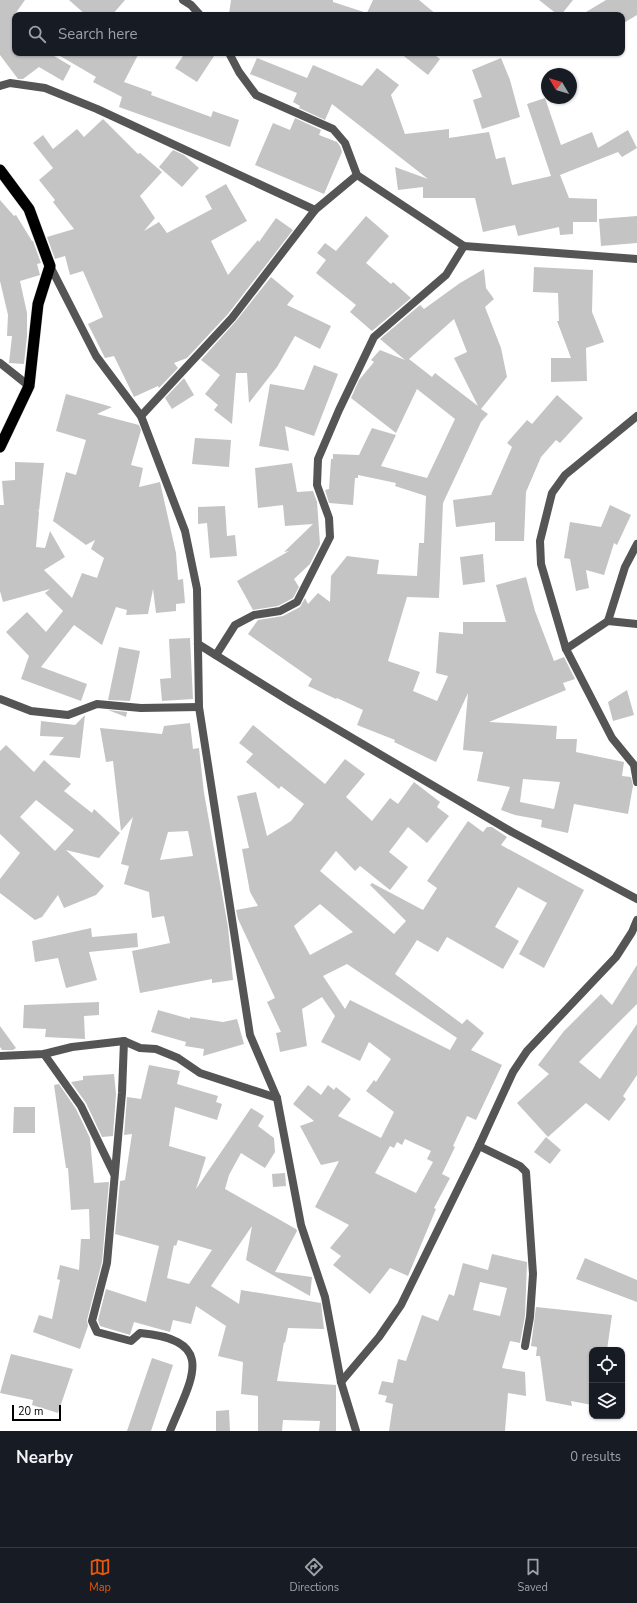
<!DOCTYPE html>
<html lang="en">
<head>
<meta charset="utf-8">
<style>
	:root { --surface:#171b24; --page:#20242c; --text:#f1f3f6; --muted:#9ea1a6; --line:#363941; --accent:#ea580c }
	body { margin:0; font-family:"Nunito Sans",sans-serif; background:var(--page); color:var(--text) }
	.controls { position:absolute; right:12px; bottom:12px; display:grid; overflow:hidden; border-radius:8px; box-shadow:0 1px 3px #0004 }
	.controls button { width:36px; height:36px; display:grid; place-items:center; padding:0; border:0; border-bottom:1px solid var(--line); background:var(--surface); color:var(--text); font:20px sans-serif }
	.compass { position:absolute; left:541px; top:68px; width:36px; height:36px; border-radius:50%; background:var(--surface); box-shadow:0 1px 3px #0004; rotate:308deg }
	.scale { position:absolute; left:12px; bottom:10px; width:49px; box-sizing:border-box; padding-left:4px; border:2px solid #000; border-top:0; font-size:11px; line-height:14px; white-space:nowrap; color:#000; -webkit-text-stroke:3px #fff; paint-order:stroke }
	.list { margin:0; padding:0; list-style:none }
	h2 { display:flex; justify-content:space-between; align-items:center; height:52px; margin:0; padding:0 16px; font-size:17px }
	h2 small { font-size:13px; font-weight:400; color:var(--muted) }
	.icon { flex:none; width:22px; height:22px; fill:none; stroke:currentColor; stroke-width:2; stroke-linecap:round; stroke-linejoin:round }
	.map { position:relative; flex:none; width:637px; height:1431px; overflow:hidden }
	.search { position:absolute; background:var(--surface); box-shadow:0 1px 3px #0004; left:12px; right:12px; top:12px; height:44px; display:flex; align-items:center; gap:10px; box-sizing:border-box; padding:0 14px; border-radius:8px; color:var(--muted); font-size:15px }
	.sheet { height:116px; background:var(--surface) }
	nav { display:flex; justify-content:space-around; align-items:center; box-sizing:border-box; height:56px; border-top:1px solid var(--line); background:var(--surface); font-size:11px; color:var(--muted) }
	nav a { display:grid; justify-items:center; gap:2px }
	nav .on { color:var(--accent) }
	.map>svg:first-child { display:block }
	.building { fill:#c4c4c4; fill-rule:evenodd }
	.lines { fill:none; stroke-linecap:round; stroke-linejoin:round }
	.trunk-casing { stroke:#dbdbdb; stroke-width:12 }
	.minor { stroke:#555; stroke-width:8 }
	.tertiary { stroke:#555; stroke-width:8 }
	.trunk { stroke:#000; stroke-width:11 }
</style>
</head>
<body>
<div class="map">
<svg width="637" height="1431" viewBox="0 0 637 1431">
	<rect width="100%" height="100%" fill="#fff"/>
	<g class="building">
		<polygon points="0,0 25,0 15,14 15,53 49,53 71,66 63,81 39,67 23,79 18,79 0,55"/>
		<polygon points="69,0 125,0 112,15 86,15"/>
		<polygon points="231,0 333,0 333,2 364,12 363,15 241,15 229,14"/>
		<polygon points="373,0 419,0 437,15 366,15"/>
		<polygon points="539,0 573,0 561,15 558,15"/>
		<polygon points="606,0 637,0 637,15 622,24 622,15 581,15"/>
		<polygon points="55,53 139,53 124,82 152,92 151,95 211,117 213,111 239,120 230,147 119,107 122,97 93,82 96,77"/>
		<polygon points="185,53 216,53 197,82 175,68"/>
		<polygon points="400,53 432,53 440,59 428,75"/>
		<polygon points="257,58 307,78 313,65 362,86 377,68 399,85 391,95 405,134 449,129 449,138 489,132 496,159 505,157 512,185 551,176 527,104 545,98 561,145 592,132 598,148 628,130 637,148 622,157 618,152 560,175 569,198 597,199 597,222 573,222 573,234 560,235 559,227 518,236 515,225 483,232 475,198 423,198 423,187 398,190 395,167 428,179 332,104 325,120 299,108 300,106 293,102 297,93 250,74"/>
		<polygon points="501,58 510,80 520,117 482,129 473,100 482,97 472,70"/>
		<polygon points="295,118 321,130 319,135 337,142 340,146 342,152 324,194 255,165 273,123 290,130"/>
		<polygon points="103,119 138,154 140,153 162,172 140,196 155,218 144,231 159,222 167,233 212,209 205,196 226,184 247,221 211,241 228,275 258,240 259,242 276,218 293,230 228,314 187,358 174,363 178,368 159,388 158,386 134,397 114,356 105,358 88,324 103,317 83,271 70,275 65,256 55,259 47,237 74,229 53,202 55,200 39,180 53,168 33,143 43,135 53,149 77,129 84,137"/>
		<polygon points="173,150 184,155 199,168 182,187 159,167"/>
		<polygon points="0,200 14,216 16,215 32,241 33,241 41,263 37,264 40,275 20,281 27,313 27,336 24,364 9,363 12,336 7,336 8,315 0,281"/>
		<polygon points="366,216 389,236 366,263 391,284 393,282 411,298 372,331 350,312 356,305 316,273 326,260 317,253 325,243 336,251"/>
		<polygon points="637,216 637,243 601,246 599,219"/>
		<polygon points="534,267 593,270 592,312 604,342 586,348 587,381 551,382 551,358 571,358 557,321 559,321 558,293 533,292"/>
		<path d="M484 269 486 288 494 299 485 307 501 348 507 377 481 409 488 414 481 422 443 503 439 598 407 597 388 661 420 672 413 691 437 701 448 676 436 673 439 632 463 634V622H506L496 585 526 577 535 611 554 661 564 657 575 679 563 683 566 690 489 722 557 726 556 739H577L576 752 624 762 622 776 631 777 633 786 628 814 574 804 568 833 541 827 542 820 515 815 501 810 510 787 477 781 483 752 463 750 468 693 436 762 394 742 395 740 357 725 363 710 337 698 336 699 308 686 312 679 248 634 258 620 283 616 300 607 305 598 308 604 318 593 330 602 331 576 347 556 379 560 377 574 417 576 419 543H424L426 496 395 486 396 483 358 475V478H355L353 505 329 503 325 490 329 489 331 459H333V454L359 455 372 428 396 435 381 466 427 478 455 419 417 389 396 433 351 398 359 380 374 362 371 360 380 350 405 360 380 339 420 305 424 309 460 283ZM454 319 467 352 454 358 478 406 435 373 432 377 409 359ZM523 779 560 782 554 809 520 802Z"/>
		<polygon points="271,277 294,296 287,305 331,326 320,349 295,336 277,367 249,403 247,373 236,373 232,424 214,410 218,405 205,394 220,375 201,360 236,321"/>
		<polygon points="314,365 338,374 314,436 285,426 289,451 259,446 270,384 304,390"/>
		<polygon points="184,378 194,395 172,409 165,398"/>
		<polygon points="66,394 112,407 97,414 139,425 141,430 131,465 143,468 139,487 160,482 176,553 178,580 183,579 185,603 176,604 176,611 156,613 153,589 148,614 126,615 127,610 116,607 102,645 74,625 41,667 87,684 81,701 21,679 29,656 6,632 27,612 46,632 63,611 45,593 50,589 3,602 0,591 0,505 4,505 2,481 15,480 15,462 44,463 39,511 37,509 39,512 36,547 45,548 50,531 65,557 44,570 72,598 82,573 97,578 104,558 91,549 95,540 86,545 53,521 66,472 76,475 86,440 56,431"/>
		<polygon points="557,395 583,418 560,443 556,440 541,457 526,492 524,541 495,541 495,522 456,527 453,500 491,495 512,447 507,443 527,420 532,424"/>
		<polygon points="195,438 231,440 229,467 192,464"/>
		<polygon points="292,463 297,492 313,491 317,502 320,544 310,564 294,579 299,587 293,598 278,606 253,610 237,581 289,551 284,552 313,524 285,526 283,505 258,508 255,468"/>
		<polygon points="610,505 631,515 617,545 614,543 604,575 586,570 589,588 576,591 570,559 564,558 570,522 601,527"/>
		<polygon points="225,506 227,536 235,535 237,556 210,558 207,523 198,524 198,507"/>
		<polygon points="483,554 485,582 463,585 460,557"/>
		<polygon points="190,638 193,699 162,701 160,679 171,678 169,639"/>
		<polygon points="119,647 140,651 130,701 108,700"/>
		<polygon points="627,690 634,715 613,721 608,702"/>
		<polygon points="108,710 127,712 126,717"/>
		<polygon points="85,715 80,758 49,755 64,737 40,736 41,721 75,725"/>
		<path d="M190 723 193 749 199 748 204 793 228 927 233 980 212 983V979L140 993 132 951 170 943 164 916 152 918 149 892 124 884 129 866 121 864 133 817 121 831 113 761 106 762 100 728 162 734 164 726ZM188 831 193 856 160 860 168 832Z"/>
		<path d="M253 725 325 784 345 759 365 774 346 797 372 821 390 798 398 804 414 782 440 802 437 807 449 816 427 843 408 827 389 852 408 867 390 890 360 866 355 871 336 851 320 871 394 934 406 921 370 885 372 883 423 910 437 888 427 881 468 821 483 832 487 827H492L507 837 501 845 584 890 544 968 519 954 547 903 518 887 495 927 519 941 503 969 447 937 438 952 417 940 395 974 462 1024 467 1019 484 1033 471 1050 502 1065 476 1120 467 1116 453 1146 455 1147 442 1174 450 1178 434 1208 436 1209 408 1276 390 1268 370 1294 333 1265 341 1256 330 1248 349 1225 315 1207 339 1161 321 1165 300 1126 314 1121 293 1104 308 1085 321 1095 328 1085 334 1090 336 1087 351 1099 338 1116 381 1138 394 1112 366 1091 374 1080 376 1082 391 1059 369 1042 360 1061 321 1042 335 1016 322 997 302 1009 307 1046 280 1052 276 1033 281 1032 267 1002 275 998 238 919 236 910 258 906 250 892 242 849 249 848 237 796 256 792 267 836 291 821 304 804 281 786 279 789 246 762 253 754 239 743ZM320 904 353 932 310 955 294 926ZM347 964 457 1038 450 1050 350 1000 345 1009 323 976ZM405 1139 431 1151 427 1159 433 1162 416 1193 375 1173 390 1146 394 1148 397 1142 402 1145Z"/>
		<path d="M6 745 34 772 44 760 71 784 64 791 92 813 94 809 120 833 99 858 66 850 104 886 96 895 64 908 58 895 42 917 35 920 0 893V879L20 853 0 834V751ZM36 800 74 830 55 851 20 817Z"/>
		<polygon points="91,928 92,937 137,933 138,947 89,952 97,980 66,988 58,958 35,962 32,941"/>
		<polygon points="637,965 637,1004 579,1062 600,1079 637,1024 637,1075 623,1096 626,1099 609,1121 586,1103 548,1137 517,1103 549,1074 538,1065 564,1031 601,994 612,1005"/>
		<polygon points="99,1002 99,1015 84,1016 85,1039 45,1037 46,1029 23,1028 24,1005"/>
		<polygon points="158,1010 190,1019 190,1017 223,1022 237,1019 244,1044 203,1056 204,1049 185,1046 186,1042 151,1032"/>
		<polygon points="0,1026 16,1048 13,1050 2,1050 0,1047"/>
		<path d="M149 1065 180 1071 177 1084 218 1096 216 1102 222 1104 217 1120 175 1107 169 1146 206 1157 196 1189 251 1108 264 1116 258 1126 274 1138 275 1152 265 1168 241 1153 229 1175 225 1189 296 1229 297 1231 275 1272 312 1277 310 1296 246 1260 252 1226 211 1286 239 1304 241 1290 321 1303 324 1329 288 1328 285 1343 284 1342 277 1381 336 1385V1431H319L320 1421 283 1420 282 1431H258V1396L241 1394 243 1362 218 1356 226 1326 196 1306 191 1324 173 1320 170 1332 134 1322 130 1335 100 1326 98 1320 106 1289 146 1302 159 1246 115 1234 120 1181 125 1180 132 1134 124 1135 127 1097 141 1099ZM178 1240 212 1250 189 1284 167 1278 174 1245 176 1246Z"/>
		<polygon points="114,1074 116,1094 113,1136 102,1137 86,1103 71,1082 83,1080 83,1076"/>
		<polygon points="59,1084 76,1109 90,1138 94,1183 109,1182 102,1262 87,1320 88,1326 80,1349 33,1332 39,1315 52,1319 60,1280 57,1279 60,1265 79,1270 81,1239 90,1239 89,1209 71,1210 68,1168 66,1168 54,1085"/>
		<polygon points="14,1107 35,1107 35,1133 13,1133"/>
		<polygon points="546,1137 561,1150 550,1164 534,1152"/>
		<polygon points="285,1173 286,1186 273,1187 272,1174"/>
		<path d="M492 1254 527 1262 525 1316 520 1343 510 1341 502 1368 525 1372 526 1396 508 1393 505 1431H389L393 1404 385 1402 387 1396 378 1394 382 1381 393 1383 398 1359 406 1361 422 1315 438 1321 449 1294 454 1296 463 1263 488 1270ZM480 1282 507 1288 500 1316 473 1310Z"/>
		<polygon points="585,1258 637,1280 637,1302 576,1279"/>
		<polygon points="536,1307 612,1315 607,1350 592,1350 592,1405 571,1401 572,1406 546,1401 540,1356 536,1356 537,1347 531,1346"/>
		<polygon points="11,1354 73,1369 58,1413 32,1405 33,1400 0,1393"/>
		<polygon points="152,1358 173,1365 151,1431 127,1431"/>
		<polygon points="229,1410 230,1431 216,1431 216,1411"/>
	</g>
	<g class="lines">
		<defs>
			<polyline id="trunk" points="0,170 29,209 50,266 38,304 29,386 0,447"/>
		</defs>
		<use href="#trunk" class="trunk-casing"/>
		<g class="minor">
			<polyline points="183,0 191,5 200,15"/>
			<polyline points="229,53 239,72 256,95 333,129 345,143 357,175 464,246 637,259"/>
			<polyline points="0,86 10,83 45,88 97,109 315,210"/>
			<polyline points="0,363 29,386"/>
			<polyline points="141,416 232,318 315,210 357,175"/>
			<polyline points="637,416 565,475 552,493 540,541 541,564 566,649 612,738 634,765 637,782"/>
			<polyline points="608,621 625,567 637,544"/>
			<polyline points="198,644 291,702 512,832 637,899"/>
			<polyline points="566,649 608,621 637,624"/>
			<polyline points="216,655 235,625 254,615 280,611 297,602 330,537 329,518 317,485 318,459 339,410 374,337 446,275 464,246"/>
			<polyline points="0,699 31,711 68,715 97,704 141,708 199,707"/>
			<path d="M124 1041 122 1093 107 1263 92 1321 97 1332 131 1341 140 1333C220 1340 190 1381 170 1431"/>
			<polyline points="44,1054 81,1106 114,1174"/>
			<polyline points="0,1056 44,1054 72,1047 124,1041 140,1048 156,1049 178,1058 200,1073 277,1098"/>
			<polyline points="479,1146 520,1166 526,1172 533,1274 530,1317 525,1346"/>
			<polyline points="341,1382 379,1337 401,1305 479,1146 513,1072 527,1051 616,957 632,932 637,920"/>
		</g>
		<polyline class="tertiary" points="50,266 96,356 141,416 185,531 197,589 199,707 250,1035 277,1098 301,1225 325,1297 341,1382 356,1431"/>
		<use href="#trunk" class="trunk"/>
	</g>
</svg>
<div class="controls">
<button><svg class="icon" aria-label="locate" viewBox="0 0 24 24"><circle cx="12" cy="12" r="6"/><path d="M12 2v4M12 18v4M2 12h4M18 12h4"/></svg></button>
<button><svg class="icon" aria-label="layers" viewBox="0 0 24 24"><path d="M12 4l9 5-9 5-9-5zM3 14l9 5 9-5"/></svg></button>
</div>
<svg class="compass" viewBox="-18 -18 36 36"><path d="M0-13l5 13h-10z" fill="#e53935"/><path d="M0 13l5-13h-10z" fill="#9ea1a6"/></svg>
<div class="scale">20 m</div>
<div class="search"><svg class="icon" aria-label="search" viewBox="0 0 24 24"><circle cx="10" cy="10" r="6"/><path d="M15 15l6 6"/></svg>Search here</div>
</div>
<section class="sheet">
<h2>Nearby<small>0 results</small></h2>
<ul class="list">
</ul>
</section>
<nav>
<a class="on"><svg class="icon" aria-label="map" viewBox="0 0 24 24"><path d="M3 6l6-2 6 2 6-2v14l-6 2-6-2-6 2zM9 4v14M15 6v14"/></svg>Map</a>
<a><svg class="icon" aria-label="directions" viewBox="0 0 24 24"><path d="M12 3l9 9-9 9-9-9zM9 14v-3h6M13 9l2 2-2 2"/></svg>Directions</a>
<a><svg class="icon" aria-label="saved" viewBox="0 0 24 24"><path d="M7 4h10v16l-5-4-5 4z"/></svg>Saved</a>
</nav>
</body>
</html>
